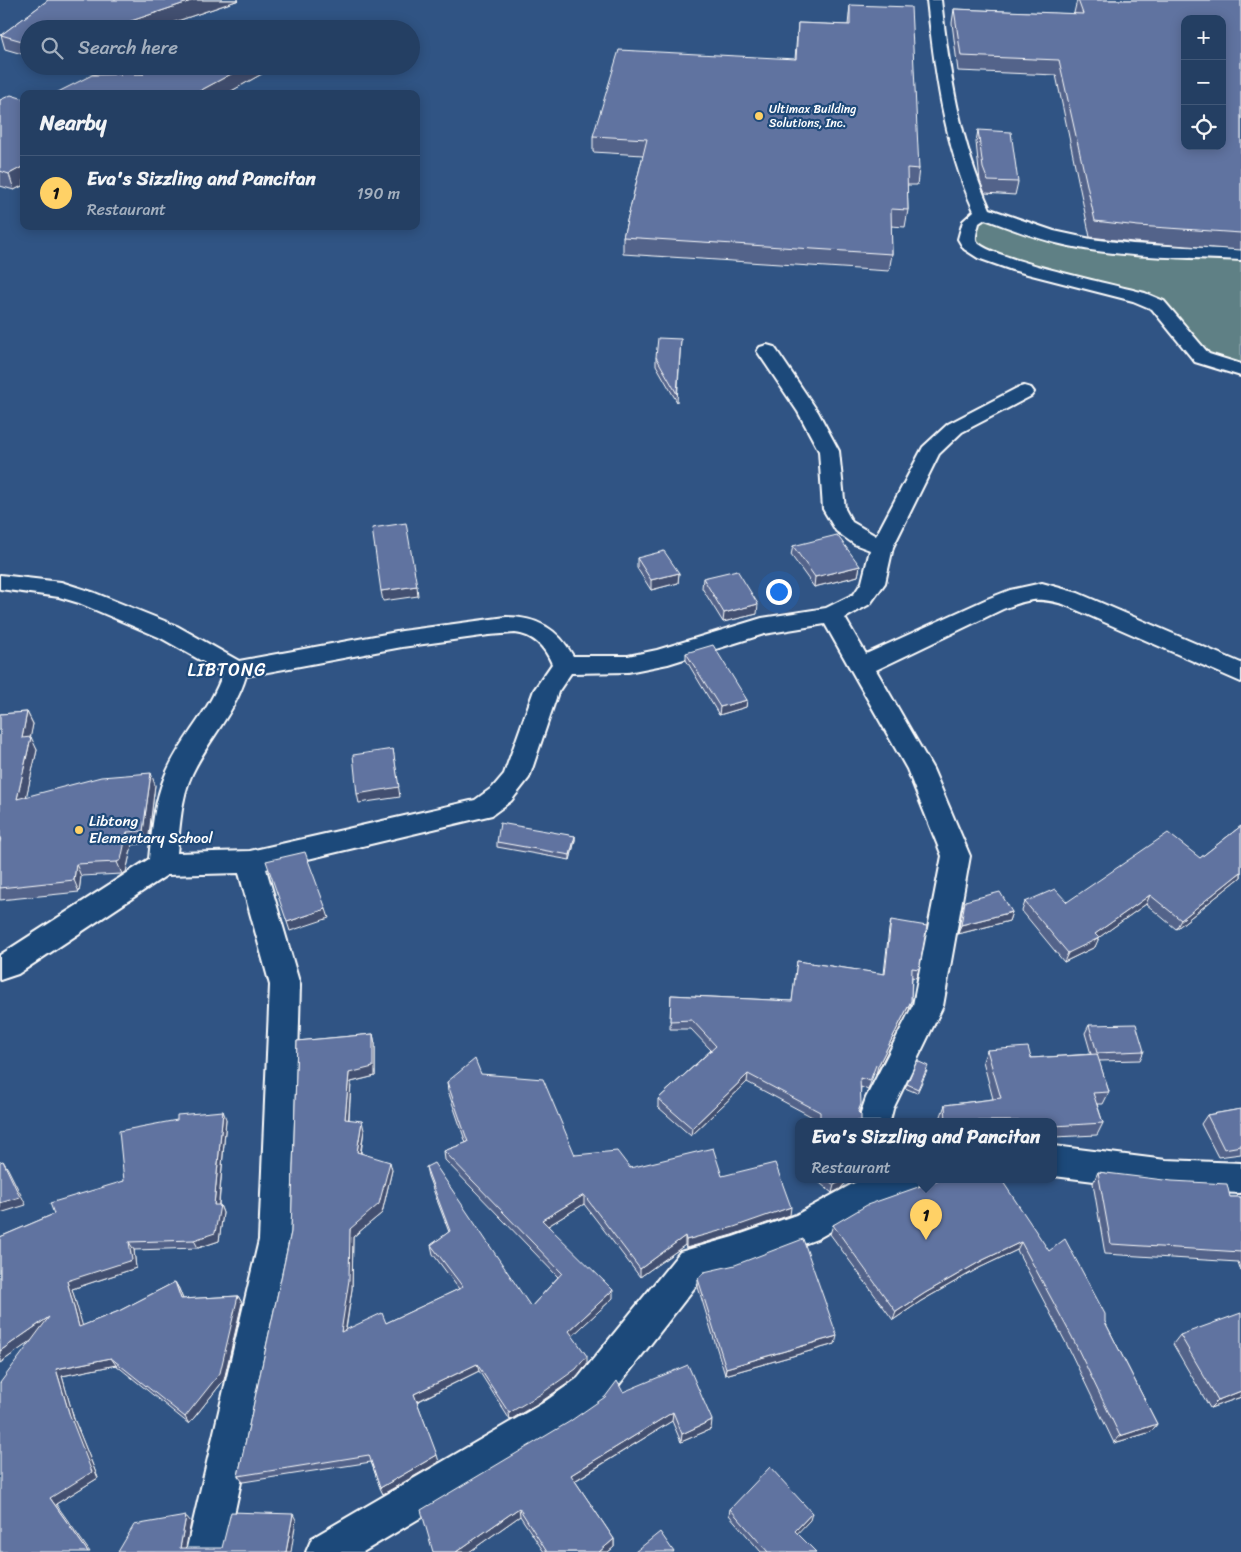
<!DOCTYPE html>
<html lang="en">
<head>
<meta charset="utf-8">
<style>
	:root { --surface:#243f63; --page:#304a6c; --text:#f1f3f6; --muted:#a3afbe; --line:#415878; --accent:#ffd166 }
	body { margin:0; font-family:Sriracha,sans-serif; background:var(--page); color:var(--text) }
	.controls { position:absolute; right:15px; top:15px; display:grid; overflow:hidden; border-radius:10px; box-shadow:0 2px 12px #0003 }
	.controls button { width:45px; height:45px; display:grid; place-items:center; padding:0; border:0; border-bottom:1px solid var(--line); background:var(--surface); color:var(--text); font:25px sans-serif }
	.you { position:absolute; left:778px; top:591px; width:18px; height:18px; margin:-12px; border:4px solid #fff; border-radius:50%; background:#1a73e8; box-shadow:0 0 0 8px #1a73e833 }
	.badge { display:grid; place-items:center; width:32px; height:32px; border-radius:50%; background:var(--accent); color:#111; font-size:16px; font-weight:700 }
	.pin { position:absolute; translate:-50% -41px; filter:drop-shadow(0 1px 2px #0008) }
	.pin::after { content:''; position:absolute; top:26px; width:18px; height:15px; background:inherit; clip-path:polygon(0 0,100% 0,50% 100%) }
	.popup { position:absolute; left:795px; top:1118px; width:262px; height:65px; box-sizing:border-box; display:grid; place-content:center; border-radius:10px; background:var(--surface); filter:drop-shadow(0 1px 4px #0005); font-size:16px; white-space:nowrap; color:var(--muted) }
	.popup b { font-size:19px; color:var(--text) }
	.popup::after { content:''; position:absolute; left:50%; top:100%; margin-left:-10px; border:10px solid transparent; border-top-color:var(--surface) }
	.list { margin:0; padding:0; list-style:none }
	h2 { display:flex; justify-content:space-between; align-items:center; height:65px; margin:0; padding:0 20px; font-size:21px }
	h2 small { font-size:16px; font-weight:400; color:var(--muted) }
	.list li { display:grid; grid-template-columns:32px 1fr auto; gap:15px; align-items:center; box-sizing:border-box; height:75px; padding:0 20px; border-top:1px solid var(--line) }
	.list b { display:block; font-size:19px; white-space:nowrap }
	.list p { margin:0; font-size:16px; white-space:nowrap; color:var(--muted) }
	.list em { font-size:16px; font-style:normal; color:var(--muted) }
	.icon { flex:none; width:28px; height:28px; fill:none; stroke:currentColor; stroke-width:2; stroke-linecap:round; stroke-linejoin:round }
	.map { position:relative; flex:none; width:1241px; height:1552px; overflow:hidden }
	.search { position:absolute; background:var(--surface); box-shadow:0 2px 12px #0003; left:20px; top:20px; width:400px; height:55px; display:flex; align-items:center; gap:12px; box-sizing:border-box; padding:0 18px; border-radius:28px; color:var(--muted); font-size:19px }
	.panel { position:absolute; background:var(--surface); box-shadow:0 2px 12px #0003; left:20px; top:90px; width:400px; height:140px; border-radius:10px }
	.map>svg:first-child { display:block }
	.green { fill:#5f8085; stroke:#afc0c2 }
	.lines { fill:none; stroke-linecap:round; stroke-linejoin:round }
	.minor-casing { stroke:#fff; stroke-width:4 }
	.minor { fill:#1f4a7a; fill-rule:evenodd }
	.wall { fill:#53638a; stroke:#fff }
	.shaded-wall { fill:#435070; stroke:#fff }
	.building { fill:#6073a0; stroke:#fff; fill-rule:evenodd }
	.poi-dot { fill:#ffd166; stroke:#1f4a7a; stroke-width:2 }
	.labels { text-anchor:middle; stroke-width:4.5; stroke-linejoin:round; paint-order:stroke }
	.far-poi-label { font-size:12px; fill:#fff; stroke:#1f4a7a; text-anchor:start }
	.poi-label { font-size:15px; fill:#fff; stroke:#1f4a7a; text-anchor:start }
	.quarter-label { font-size:18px; letter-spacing:1px; fill:#fff; stroke:#1f4a7a }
</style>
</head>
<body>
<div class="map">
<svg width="1241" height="1552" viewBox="0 0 1241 1552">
	<rect width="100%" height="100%" fill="#305484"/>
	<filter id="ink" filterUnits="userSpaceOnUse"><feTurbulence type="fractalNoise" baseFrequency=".02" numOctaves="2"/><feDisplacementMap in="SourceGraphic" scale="10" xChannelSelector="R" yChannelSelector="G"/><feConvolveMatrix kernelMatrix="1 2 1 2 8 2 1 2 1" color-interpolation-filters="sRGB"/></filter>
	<g filter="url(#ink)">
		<polygon class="green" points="983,212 1068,240 1241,255 1241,370 1202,358 1157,305 970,245"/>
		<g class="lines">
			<defs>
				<g id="minor">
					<path d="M927 0H941C949 71 960 143 990 209L1054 231 1091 239 1133 244 1241 250V260C1184 257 1125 258 1069 246 1040 240 1012 229 985 219L979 223C978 228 974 238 977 242 989 258 1118 286 1145 293L1164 301 1209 354 1241 364V376L1195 362 1152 309 1133 301 1012 270 978 258 964 249 958 239 963 221 974 211C944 144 935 72 927 0Z"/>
					<path d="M767 345 774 347 777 351 818 412 839 451 845 509 852 522 876 536 923 447 948 424 1017 388 1024 386 1031 388 1034 392 1031 396 962 432 939 454 893 547 885 583 870 604 845 618 866 654 987 599 1010 590 1042 583 1078 593 1241 663V682L1063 604C1036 597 1029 599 1003 609L876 670 933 769 970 856 943 1006 893 1109 890 1121H858L866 1098 913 1005 942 856 907 769 825 624 764 634 668 664 628 672 571 673 558 692 529 778 511 801 492 815 266 869 300 985 293 1240 226 1552H186L259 1240 270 985 239 873 167 875 18 974 0 980V955L149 859C152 831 154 802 165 776 180 739 210 712 223 673L161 638 79 603 59 597 0 589V575L61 582 95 593 177 626 239 661 402 631 506 617C538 617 558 629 573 656H628L657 650 762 618 826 608 854 594 862 582 870 550 854 544 836 531 823 509 819 451 798 412 757 351 760 347ZM515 633C534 635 545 647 552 664L534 690 504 774 493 787 475 800 250 851 177 853C180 826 181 798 192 774 208 740 235 713 246 676L402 647 489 635Z"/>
					<polygon points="1054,1146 1166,1160 1241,1163 1241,1193 1166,1190 1054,1176"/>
					<polygon points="856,1179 921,1179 917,1190 884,1201 817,1239 733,1271 702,1278 604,1404 569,1429 363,1552 306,1552 312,1538 543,1403 578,1378 680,1252 733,1237 796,1215 856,1182"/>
				</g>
			</defs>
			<use href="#minor" class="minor-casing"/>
			<use href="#minor" class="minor"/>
		</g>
		<g class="wall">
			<polygon points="48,0 239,0 154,29 29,29 29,56 5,49 1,35"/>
			<polygon points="1077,0 1241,0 1241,250 1133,242 1090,237 1056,75 958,71 952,23 954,9 1074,14 1074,13"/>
			<polygon points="850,5 919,169 917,185 907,185 908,210 905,227 891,226 892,254 889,271 623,254 623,237 643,155 593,152 593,136 795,59 798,23 848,25"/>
			<polygon points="65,66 276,66 226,94 97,75"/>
			<polygon points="24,99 24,185 14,190 0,186 0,100"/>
			<polygon points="978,130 1018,182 1015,195 985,193 980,181 976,142"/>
			<polygon points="681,339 677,402 656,365 656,357"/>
			<polygon points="793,546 860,566 858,576 814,587 791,555"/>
			<polygon points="637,558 679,573 678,583 651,590 637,568"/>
			<polygon points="703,578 757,614 723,622 702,588"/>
			<polygon points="686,653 747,700 746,707 719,715 686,660"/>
			<polygon points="27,712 33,724 30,737 37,750 26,797 155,785 148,843 132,845 126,872 122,874 81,876 79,892 0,900 0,714"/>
			<polygon points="1241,826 1241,877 1176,929 1146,904 1098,938 1095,947 1064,962 1022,911 1025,902 1067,902 1200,858"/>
			<polygon points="575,836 575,840 570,860 497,847 497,842"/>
			<polygon points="965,901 1012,912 1009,921 958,934 962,910"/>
			<polygon points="891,920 919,969 916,978 912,977 911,1001 909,1010 876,1074 874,1073 868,1090 861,1087 859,1113 861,1121 818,1121 818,1120 747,1082 691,1136 658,1107 658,1099 711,1050 691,1029 670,1029 671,995 792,1001 797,961 884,974 889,929"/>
			<polygon points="1089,1025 1144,1051 1140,1060 1099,1061 1109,1092 1103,1104 1097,1104 1103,1123 1097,1135 1054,1137 1054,1121 942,1121 941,1116 945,1105 993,1099 983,1061 987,1050 1031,1058 1091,1054 1085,1033"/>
			<polygon points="373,1034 375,1044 375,1076 351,1082 349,1120 364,1130 361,1153 392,1170 382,1213 353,1237 352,1289 346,1330 386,1323 459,1289 433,1254 431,1245 449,1232 428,1176 426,1167 531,1307 558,1277 445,1160 444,1151 466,1143 448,1091 447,1082 481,1074 575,1155 630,1168 722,1176 790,1215 732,1235 686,1248 685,1245 640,1277 584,1204 548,1226 613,1298 572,1336 587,1364 577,1377 542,1401 510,1420 479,1371 417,1402 439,1462 383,1494 371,1462 243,1482 238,1476 291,1232 297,1041"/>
			<polygon points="927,1071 917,1093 905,1088 907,1084"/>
			<polygon points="1241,1109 1241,1154 1218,1157 1201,1124 1207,1115"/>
			<polygon points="226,1119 219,1205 220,1205 223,1213 219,1241 198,1248 134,1250 136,1268 72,1289 82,1326 119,1311 175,1282 179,1289 183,1299 238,1296 242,1303 224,1380 189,1424 116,1365 62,1376 74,1419 98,1478 56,1504 0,1552 32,1340 0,1363 0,1237 54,1214 124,1181"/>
			<polygon points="1098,1172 1230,1197 1241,1197 1241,1271 1238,1262 1105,1254 1093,1183"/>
			<polygon points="815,1179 849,1179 840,1189 832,1193"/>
			<polygon points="941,1179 1049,1251 1105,1322 1157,1424 1151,1432 1114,1443 1067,1345 1017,1250 979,1268 921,1301 893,1320 830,1234 833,1225"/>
			<polygon points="698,1279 835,1344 725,1375 698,1287"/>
			<polygon points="1180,1335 1241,1397 1210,1408 1173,1344"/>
			<polygon points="623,1392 711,1429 681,1442 672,1421 575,1481 614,1539 614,1547 608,1552 544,1552 520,1516 469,1552 433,1552"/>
			<polygon points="730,1509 810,1520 797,1533 816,1552 761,1552 729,1515"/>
		</g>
		<g class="shaded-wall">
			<polygon points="194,0 239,0 154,29 107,29"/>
			<polygon points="246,66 276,66 226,94 194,94"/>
			<polygon points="24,166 24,185 14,190 9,174"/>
			<polygon points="860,566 858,576 814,587 815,577"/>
			<polygon points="679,573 678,583 651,590 651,580"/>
			<polygon points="417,586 418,596 383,601 381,591"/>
			<polygon points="758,604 757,614 723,622 724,613"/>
			<polygon points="747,700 746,707 719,715 720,707"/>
			<polygon points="27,712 33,724 28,750 22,738"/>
			<polygon points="31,737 37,750 23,811 17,799"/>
			<polygon points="393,749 400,797 359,803 357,794"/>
			<polygon points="151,773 155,785 148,843 143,831"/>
			<polygon points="127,832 132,845 126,872 122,874 117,862"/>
			<polygon points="575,836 575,840 570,860 570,855"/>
			<polygon points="76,864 81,876 79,892 74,880"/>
			<polygon points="1241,872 1241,877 1176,929 1181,920"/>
			<polygon points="1150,895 1146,904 1094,941 1099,938 1095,947 1064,962 1068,953"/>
			<polygon points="326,909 329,918 290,931 287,922"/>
			<polygon points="1012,912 1009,921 958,934 961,925"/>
			<polygon points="911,1001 909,1010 876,1074 878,1066"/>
			<polygon points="373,1034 375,1044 375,1076 351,1082 348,1128 345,1119 349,1073"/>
			<polygon points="748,1074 747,1082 691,1136 692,1128"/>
			<polygon points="223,1111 226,1119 218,1213 214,1205"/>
			<polygon points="362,1121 364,1130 359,1161 357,1152"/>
			<polygon points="3,1161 8,1169 26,1205 0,1213"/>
			<polygon points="390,1162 392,1170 382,1213 353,1237 352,1289 344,1340 341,1332 350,1229"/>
			<polygon points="844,1179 849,1179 840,1189 832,1193 834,1185"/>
			<polygon points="584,1195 584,1204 543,1229 542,1220"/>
			<polygon points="220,1205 223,1213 219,1241 198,1248 194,1240"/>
			<polygon points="791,1207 790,1215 732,1235 686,1248 686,1240"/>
			<polygon points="685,1236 685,1245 640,1277 640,1269"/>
			<polygon points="129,1242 134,1250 136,1268 72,1289 85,1334 79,1327 67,1281"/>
			<polygon points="1021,1242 1017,1250 979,1268 921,1301 893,1320 896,1312 925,1293 983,1260"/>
			<polygon points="175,1282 179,1289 186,1307 181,1299"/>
			<polygon points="613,1290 613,1298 569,1339 569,1331"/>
			<polygon points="238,1296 242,1303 224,1380 189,1424 185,1417"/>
			<polygon points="49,1317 55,1324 0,1363 0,1351"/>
			<polygon points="837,1336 835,1344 725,1375 726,1368"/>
			<polygon points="587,1356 587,1364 577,1377 542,1401 510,1420 509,1413"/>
			<polygon points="111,1358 116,1365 62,1376 74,1419 98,1478 56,1504 90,1552 88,1552 50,1498 69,1413 56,1369"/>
			<polygon points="477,1364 479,1371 416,1402 414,1394"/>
			<polygon points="1241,1391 1241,1397 1210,1408 1218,1400"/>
			<polygon points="673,1412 672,1421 571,1483 571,1475"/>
			<polygon points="712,1420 711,1429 681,1442 682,1434"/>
			<polygon points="1157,1424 1151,1432 1114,1443 1120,1436"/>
			<polygon points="437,1455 439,1462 383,1494 380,1488"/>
			<polygon points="519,1508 520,1516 469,1552 456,1552"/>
			<polygon points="812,1513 810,1520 793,1538 795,1531"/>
			<polygon points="293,1514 296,1520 291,1552 286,1552"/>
			<polygon points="186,1516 191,1522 185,1552 180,1548"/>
			<polygon points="614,1539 614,1547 608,1552 599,1552"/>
		</g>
		<g class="building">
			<polygon points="48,0 194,0 107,29 29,29 29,43 1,35"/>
			<path d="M1078 0H1241V233L1138 226 1095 221 1059 60 961 56 954 9 1083 14ZM1185 19H1222V146H1185Z"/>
			<polygon points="850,5 911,7 919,169 907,168 908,210 891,209 892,254 623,237 647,139 593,136 619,50 796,59 798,23 850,25"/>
			<polygon points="115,66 246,66 194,94 54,94 92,75 144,74"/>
			<polygon points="11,95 24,99 24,166 9,174 0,171 0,100"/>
			<polygon points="978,130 1011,132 1018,182 988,181 983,168"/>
			<polygon points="658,338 681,339 677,394 656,357"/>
			<polygon points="406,523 417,586 381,591 372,528"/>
			<polygon points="837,535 860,566 815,577 793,546"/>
			<polygon points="664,551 679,573 651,580 637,558"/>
			<polygon points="737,570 758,604 724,613 703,578"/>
			<polygon points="713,645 747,700 720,707 686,653"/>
			<polygon points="27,712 22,738 31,737 17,799 101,777 151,773 143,831 127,832 121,860 117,862 76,864 74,880 0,888 0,843 1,837 0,837 0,714"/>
			<polygon points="393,749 399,787 357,794 353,755"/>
			<polygon points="500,823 575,836 570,855 497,842"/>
			<polygon points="1241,826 1241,872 1181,920 1150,895 1095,934 1099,938 1068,953 1025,902 1055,889 1067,902 1168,833 1200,858"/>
			<polygon points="305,852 326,909 287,922 266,861"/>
			<polygon points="1000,892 1012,912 961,925 965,901"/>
			<polygon points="891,920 927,926 919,969 912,968 911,1001 878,1066 876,1065 870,1081 860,1078 861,1104 858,1112 861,1115 861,1121 820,1121 820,1112 748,1074 692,1128 658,1099 716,1046 692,1020 670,1021 671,995 792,1001 797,961 885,974"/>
			<polygon points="1136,1024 1144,1051 1097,1053 1089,1025"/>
			<polygon points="373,1034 373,1067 349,1073 345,1119 362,1121 357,1152 390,1162 379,1204 350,1229 349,1280 341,1332 382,1313 386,1323 463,1287 431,1245 450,1231 426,1167 434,1163 531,1307 562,1273 444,1151 468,1142 447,1082 475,1059 481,1074 543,1079 575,1155 617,1151 630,1168 713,1148 722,1176 775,1163 791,1207 734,1227 686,1240 685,1236 640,1269 584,1195 542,1220 613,1290 569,1331 587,1356 576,1369 541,1394 509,1413 477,1364 414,1394 437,1455 380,1488 369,1455 238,1476 291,1232 297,1041"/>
			<polygon points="1028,1047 1031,1058 1097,1054 1109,1092 1093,1093 1103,1123 1054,1126 1054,1121 946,1121 945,1105 1001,1098 987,1050"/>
			<polygon points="917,1061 928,1066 918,1089 907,1084"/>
			<polygon points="1241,1109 1241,1146 1224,1149 1207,1115"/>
			<polygon points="223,1111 214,1205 220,1205 215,1233 194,1240 129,1242 132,1260 67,1281 79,1327 119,1311 175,1282 181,1299 238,1296 220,1373 185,1417 111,1358 56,1369 69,1413 92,1472 50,1498 88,1552 0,1552 0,1383 49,1317 0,1351 0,1237 54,1214 50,1203 124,1181 119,1131 177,1120 177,1115"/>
			<polygon points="3,1161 20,1197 0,1203 0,1162"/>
			<polygon points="1098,1172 1172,1181 1227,1184 1230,1197 1241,1197 1241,1252 1111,1244"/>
			<polygon points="826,1179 844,1179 842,1181 834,1185"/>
			<polygon points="941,1179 1001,1179 1049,1251 1065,1239 1105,1314 1105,1322 1157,1424 1120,1436 1072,1337 1021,1242 983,1260 925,1293 896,1312 833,1225 867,1205"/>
			<polygon points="803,1239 837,1336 726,1368 698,1279 704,1272 735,1265"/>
			<polygon points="1241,1313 1241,1391 1218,1400 1180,1335"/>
			<polygon points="688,1365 712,1420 682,1434 673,1412 571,1475 614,1539 599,1552 547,1552 519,1508 456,1552 433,1552 421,1510 569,1422 605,1397 617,1381 623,1392"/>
			<polygon points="770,1467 812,1513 795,1531 816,1552 768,1552 730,1509"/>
			<polygon points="231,1512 293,1514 286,1552 118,1552 134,1525 186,1516 180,1548 222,1548"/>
			<polygon points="660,1532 674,1552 635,1552"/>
		</g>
	</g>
	<g class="poi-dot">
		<circle cx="759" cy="116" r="5"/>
		<circle cx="79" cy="830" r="5"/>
	</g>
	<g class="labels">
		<g class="far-poi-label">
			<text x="769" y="113">Ultimax Building<tspan x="769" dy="14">Solutions, Inc.</tspan></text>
		</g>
		<g class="poi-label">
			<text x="89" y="826">Libtong<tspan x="89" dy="17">Elementary School</tspan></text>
		</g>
		<g class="quarter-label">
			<text x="227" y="676">LIBTONG</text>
		</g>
	</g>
</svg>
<div class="controls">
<button>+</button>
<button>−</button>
<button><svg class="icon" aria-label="locate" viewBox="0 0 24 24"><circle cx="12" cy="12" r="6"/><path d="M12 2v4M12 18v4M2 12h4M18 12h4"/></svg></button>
</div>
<div class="you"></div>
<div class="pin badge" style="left:926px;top:1240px">1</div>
<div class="popup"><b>Eva's Sizzling and Pancitan</b>Restaurant</div>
<div class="search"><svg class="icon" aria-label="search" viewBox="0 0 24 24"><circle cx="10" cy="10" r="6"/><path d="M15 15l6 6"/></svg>Search here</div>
<section class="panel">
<h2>Nearby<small></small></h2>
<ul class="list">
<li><span class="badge">1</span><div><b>Eva's Sizzling and Pancitan</b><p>Restaurant</p></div><em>190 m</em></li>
</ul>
</section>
</div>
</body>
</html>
